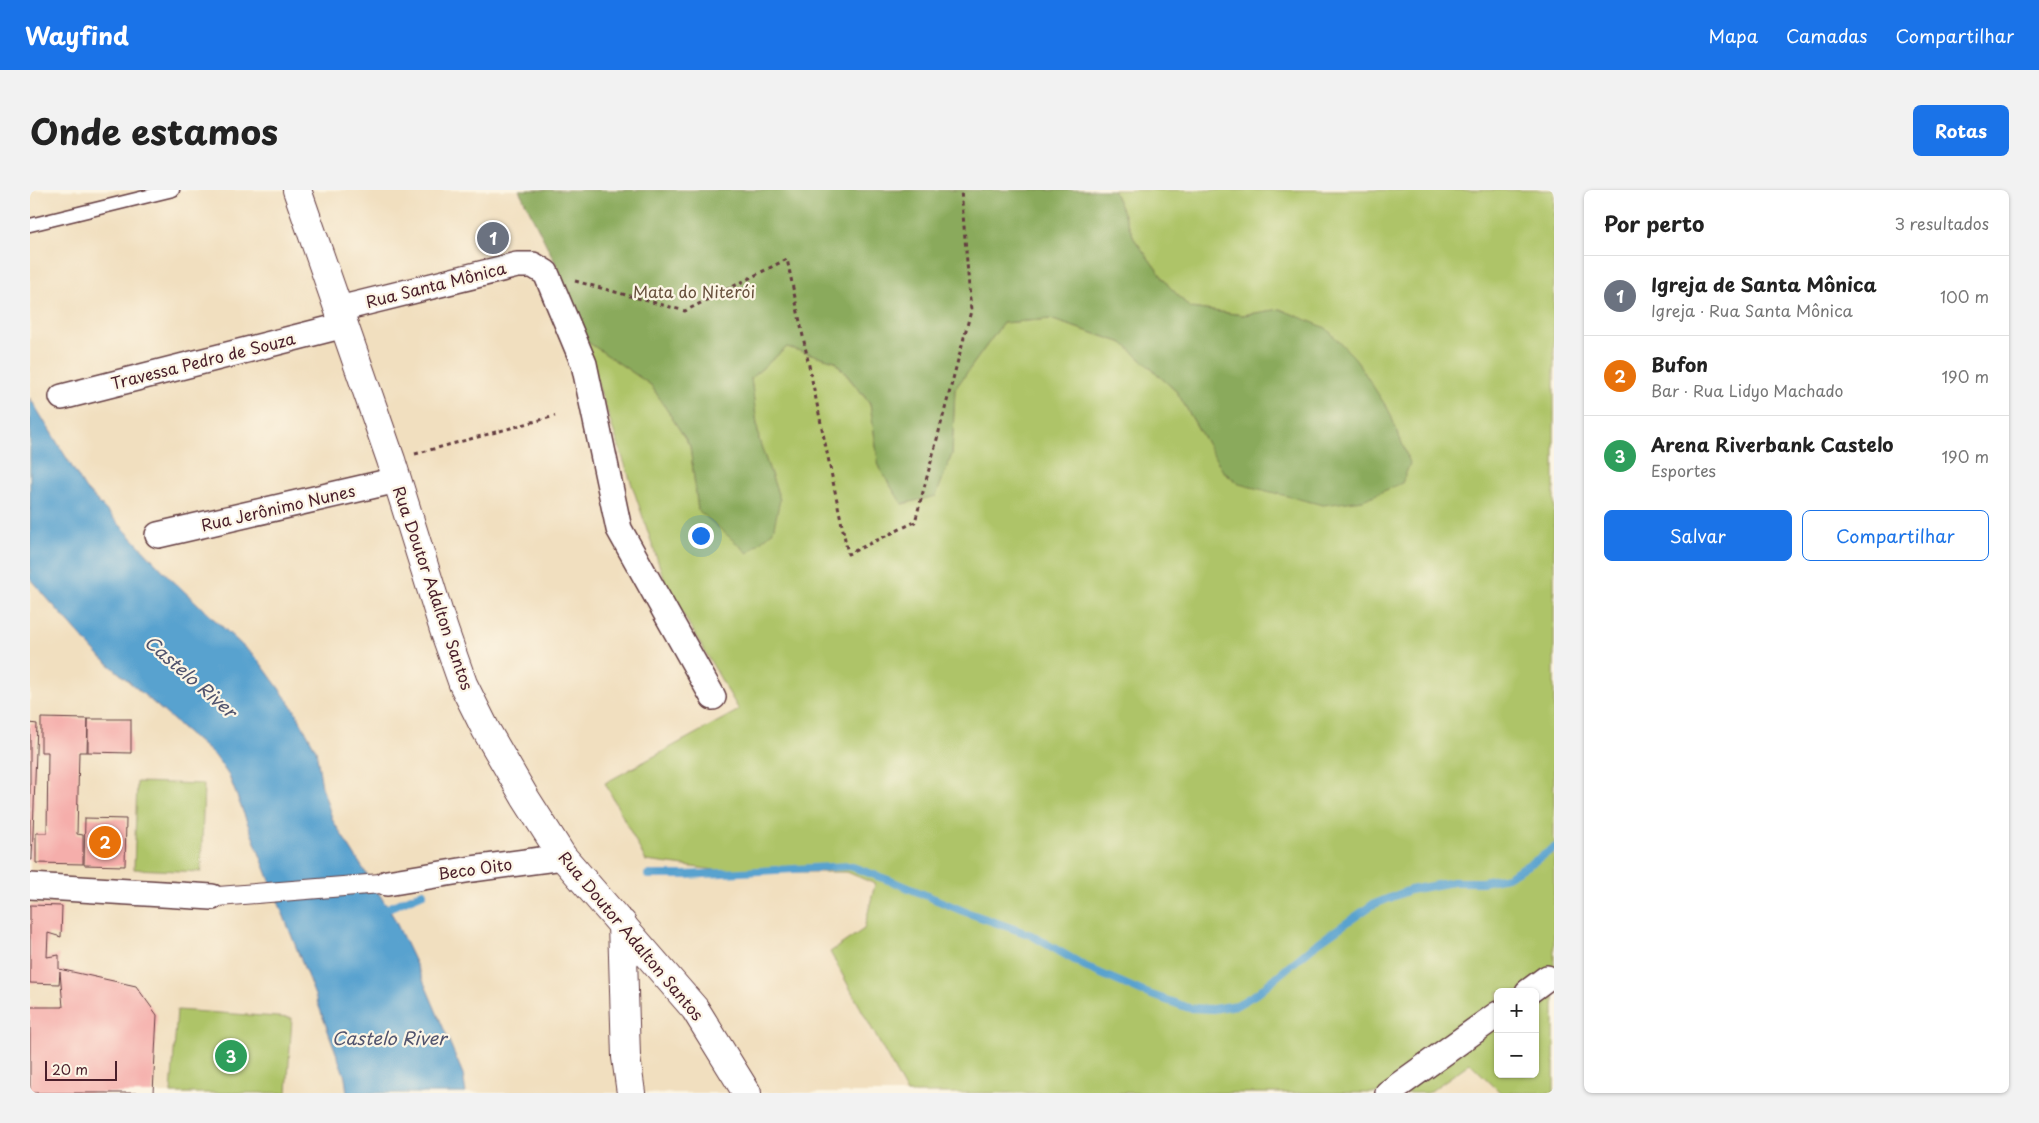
<!DOCTYPE html>
<html lang="pt">
<head>
<meta charset="utf-8">
<style>
	:root { --surface:#fff; --page:#f2f2f2; --text:#222; --muted:#767676; --line:#e0e0e0; --accent:#1a73e8 }
	body { margin:0; font-family:"Playpen Sans",sans-serif; background:var(--page); color:var(--text) }
	.controls { position:absolute; right:15px; bottom:15px; display:grid; overflow:hidden; border-radius:8px; box-shadow:0 1px 4px #0004 }
	.controls button { width:45px; height:45px; display:grid; place-items:center; padding:0; border:0; border-bottom:1px solid var(--line); background:var(--surface); color:var(--text); font:25px sans-serif }
	.scale { position:absolute; left:15px; bottom:12px; width:72px; box-sizing:border-box; padding-left:5px; border:2px solid #4a1f2b; border-top:0; font-size:14px; line-height:18px; white-space:nowrap; color:#4a1f2b; -webkit-text-stroke:4px #fcf5e5; paint-order:stroke }
	.you { position:absolute; left:670px; top:345px; width:18px; height:18px; margin:-12px; border:4px solid #fff; border-radius:50%; background:#1a73e8; box-shadow:0 0 0 8px #1a73e833 }
	.badge { display:grid; place-items:center; width:32px; height:32px; border-radius:50%; background:var(--accent); color:#fff; font-size:16px; font-weight:700 }
	.pin { position:absolute; translate:-50% -50%; border:2px solid #fff; box-shadow:0 1px 5px #0006 }
	.list { margin:0; padding:0; list-style:none }
	h2 { display:flex; justify-content:space-between; align-items:center; height:65px; margin:0; padding:0 20px; font-size:21px }
	h2 small { font-size:16px; font-weight:400; color:var(--muted) }
	.list li { display:grid; grid-template-columns:32px 1fr auto; gap:15px; align-items:center; box-sizing:border-box; height:80px; padding:0 20px; border-top:1px solid var(--line) }
	.list b { display:block; font-size:19px; white-space:nowrap }
	.list p { margin:0; font-size:16px; white-space:nowrap; color:var(--muted) }
	.list em { font-size:16px; font-style:normal; color:var(--muted) }
	.actions { display:flex; gap:10px; padding:15px 20px }
	.actions a { flex:1; padding:11px 0; border:1px solid var(--accent); border-radius:8px; text-align:center; font-size:18px; color:var(--accent) }
	.actions .main { background:var(--accent); color:#fff }
	.map { position:relative; flex:none; width:1524px; height:903px; overflow:hidden; border-radius:8px }
	header { display:flex; align-items:center; gap:30px; box-sizing:border-box; height:70px; padding:0 25px; background:var(--accent); color:#fff }
	header strong { font-size:24px }
	nav { display:flex; gap:28px; margin-inline-start:auto; font-size:18px }
	.intro { display:flex; align-items:center; justify-content:space-between; box-sizing:border-box; height:120px; padding:0 30px }
	h1 { margin:0; font-size:35px }
	.button { padding:12px 22px; border-radius:8px; background:var(--accent); color:#fff; font-size:18px; font-weight:700 }
	main { display:flex; gap:30px; padding:0 30px }
	aside { flex:1; background:var(--surface); border-radius:8px; box-shadow:0 1px 4px #0004 }
	.map>svg:first-child { display:block }
	.green { fill:#aec468; stroke:#7c724a; fill-rule:evenodd }
	.forest { fill:#8aaa5c; stroke:#6a6444 }
	.water { fill:#58a2cf; stroke:#51607d }
	.lines { fill:none; stroke-linecap:round; stroke-linejoin:round }
	.stream { stroke:#58a2cf; stroke-width:8 }
	.building { fill:#f5aeab }
	.service-casing { stroke:#633c41; stroke-width:15 }
	.pedestrian-casing { stroke:#633c41; stroke-width:21 }
	.minor-casing { stroke:#633c41; stroke-width:28 }
	.secondary-casing { stroke:#633c41; stroke-width:30 }
	.path { stroke:#633c41; stroke-width:3; stroke-dasharray:4 4; stroke-linecap:butt }
	.service { stroke:#fff; stroke-width:12 }
	.pedestrian { stroke:#fff; stroke-width:19 }
	.minor { stroke:#fff; stroke-width:25 }
	.secondary { stroke:#fff; stroke-width:28 }
	.labels { text-anchor:middle; stroke-width:4.5; stroke-linejoin:round; paint-order:stroke }
	.street-label { font-size:16px; fill:#4a1f2b; stroke:#fcf5e5 }
	.park-label { font-size:16px; fill:#68513d; stroke:#fcf5e5 }
	.water-label { font-size:18px; font-style:italic; fill:#50536d; stroke:#fcf5e5 }
</style>
</head>
<body>
<header>
<strong>Wayfind</strong>
<nav><a>Mapa</a><a>Camadas</a><a>Compartilhar</a></nav>
</header>
<div class="intro"><h1>Onde estamos</h1><a class="button">Rotas</a></div>
<main>
<div class="map">
<svg width="1524" height="903" viewBox="0 0 1524 903">
	<rect width="100%" height="100%" fill="#fcf5e5"/>
	<filter id="ink" filterUnits="userSpaceOnUse"><feTurbulence type="fractalNoise" baseFrequency=".02" numOctaves="2"/><feDisplacementMap in="SourceGraphic" scale="10" xChannelSelector="R" yChannelSelector="G"/><feConvolveMatrix kernelMatrix="1 2 1 2 8 2 1 2 1" color-interpolation-filters="sRGB"/></filter>
	<filter id="wash" filterUnits="userSpaceOnUse"><feTurbulence type="fractalNoise" baseFrequency=".0096" numOctaves="4" result="noise"/><feDisplacementMap in="SourceGraphic" scale="20" xChannelSelector="R" yChannelSelector="G"/><feGaussianBlur stdDeviation="1.12" result="paint"/><feColorMatrix in="noise" values="0 0 0 0 0 0 0 0 0 0 0 0 0 0 0 0 0 1.4 0 .05"/><feComposite in="paint" operator="in"/></filter>
	<g filter="url(#wash)">
		<rect width="100%" height="100%" fill="#f1dfbf"/>
		<g class="green">
			<path d="M1083 0H1524V903H1471L1440 873 1398 903H877L800 762 834 739 845 694 817 682H701L616 671 575 593 709 520 636 395 552 148 621 195 660 256 668 320 750 310 729 250 721 188 757 157 805 171 840 214 849 278 873 314 906 305 922 264 925 199 973 133 1020 129 1093 153 1147 202 1193 281 1250 119 1213 125 1160 118 1138 95 1105 50ZM1468 802H1505V884H1468Z"/>
			<polygon points="107,592 174,594 171,682 104,679"/>
			<polygon points="147,820 262,828 257,903 141,903"/>
		</g>
		<polygon class="forest" points="489,0 1083,0 1105,50 1138,95 1160,118 1213,125 1250,119 1296,138 1325,168 1359,221 1380,273 1372,293 1333,310 1293,315 1209,294 1193,281 1147,202 1093,153 1020,129 973,133 925,199 922,264 906,306 872,314 849,278 840,213 805,171 757,157 721,188 729,250 750,310 743,341 718,363 668,320 660,256 621,195 552,148 528,78"/>
		<polygon class="water" points="0,208 55,298 140,388 229,471 264,519 286,560 292,597 303,631 363,726 390,783 433,884 436,903 317,903 315,887 284,803 199,586 186,567 67,464 0,389"/>
		<g class="lines">
			<g class="stream">
				<polyline points="618,685 655,685 820,676 869,694 933,721 1001,745 1060,779 1113,802 1159,818 1183,819 1207,815 1226,804 1285,755 1342,715 1380,700 1423,692 1452,692 1477,687 1505,671 1524,658"/>
				<polyline points="350,724 358,718 393,703"/>
			</g>
		</g>
		<g id="blocks">
			<g class="building">
				<polygon points="11,528 58,529 57,562 49,562 47,644 53,645 53,674 6,673 6,643 17,643 18,562 11,562"/>
				<polygon points="58,529 101,529 101,563 58,562"/>
				<polygon points="0,533 7,534 2,670 0,670"/>
				<polygon points="55,628 96,629 95,676 54,675"/>
				<polygon points="0,715 32,716 31,747 18,743 17,767 29,765 29,779 106,796 127,825 123,903 0,903 0,817 33,817 30,782 29,794 0,793"/>
			</g>
		</g>
	</g>
	<g filter="url(#ink)">
		<use href="#blocks" fill-opacity="0" stroke="#633c41" stroke-width="1"/>
		<g class="lines">
			<defs>
				<polyline id="service" points="0,35 143,0"/>
				<polyline id="pedestrian" points="182,707 357,693"/>
				<g id="minor">
					<polyline points="309,119 487,75 503,75 516,83 554,174 589,339 683,507"/>
					<polyline points="32,207 315,135"/>
					<polyline points="128,345 367,290"/>
					<polyline points="357,693 442,679 533,667"/>
					<polyline points="0,696 182,707"/>
					<polyline points="1498,802 1517,788"/>
					<polyline points="1358,903 1468,824"/>
				</g>
				<g id="secondary">
					<polyline points="267,0 361,270 414,440 433,494 456,540 496,609 533,667 665,819 717,903"/>
					<polyline points="592,733 596,867 601,903"/>
				</g>
			</defs>
			<use href="#service" class="service-casing"/>
			<use href="#pedestrian" class="pedestrian-casing"/>
			<use href="#minor" class="minor-casing"/>
			<use href="#secondary" class="secondary-casing"/>
			<g class="path">
				<polyline points="545,91 655,121 757,69 818,364 885,332 941,121 931,0"/>
				<polyline points="385,264 525,226"/>
			</g>
			<use href="#service" class="service"/>
			<use href="#pedestrian" class="pedestrian"/>
			<use href="#minor" class="minor"/>
			<use href="#secondary" class="secondary"/>
		</g>
	</g>
	<g class="labels">
		<g class="street-label">
			<text transform="translate(406 95) rotate(-14)" y="6">Rua Santa Mônica</text>
			<text transform="translate(173 171) rotate(-14)" y="6">Travessa Pedro de Souza</text>
			<text transform="translate(248 318) rotate(-13)" y="6">Rua Jerônimo Nunes</text>
			<text transform="translate(403 398) rotate(71)" y="6">Rua Doutor Adalton Santos</text>
			<text transform="translate(445 679) rotate(-8)" y="6">Beco Oito</text>
			<text transform="translate(601 746) rotate(50)" y="6">Rua Doutor Adalton Santos</text>
		</g>
		<g class="park-label">
			<text x="664" y="108">Mata do Niterói</text>
		</g>
		<g class="water-label">
			<text transform="translate(160 487) rotate(41)" y="6">Castelo River</text>
			<text x="359" y="855">Castelo River</text>
		</g>
	</g>
</svg>
<div class="controls">
<button>+</button>
<button>−</button>
</div>
<div class="scale">20 m</div>
<div class="you"></div>
<div class="pin badge" style="left:463px;top:48px;background:#6b7280">1</div>
<div class="pin badge" style="left:75px;top:652px;background:#e8710a">2</div>
<div class="pin badge" style="left:201px;top:866px;background:#2e9e5b">3</div>
</div>
<aside>
<h2>Por perto<small>3 resultados</small></h2>
<ul class="list">
<li><span class="badge" style="background:#6b7280">1</span><div><b>Igreja de Santa Mônica</b><p>Igreja · Rua Santa Mônica</p></div><em>100 m</em></li>
<li><span class="badge" style="background:#e8710a">2</span><div><b>Bufon</b><p>Bar · Rua Lidyo Machado</p></div><em>190 m</em></li>
<li><span class="badge" style="background:#2e9e5b">3</span><div><b>Arena Riverbank Castelo</b><p>Esportes</p></div><em>190 m</em></li>
</ul>
<div class="actions"><a class="main">Salvar</a><a>Compartilhar</a></div>
</aside>
</main>
</body>
</html>
